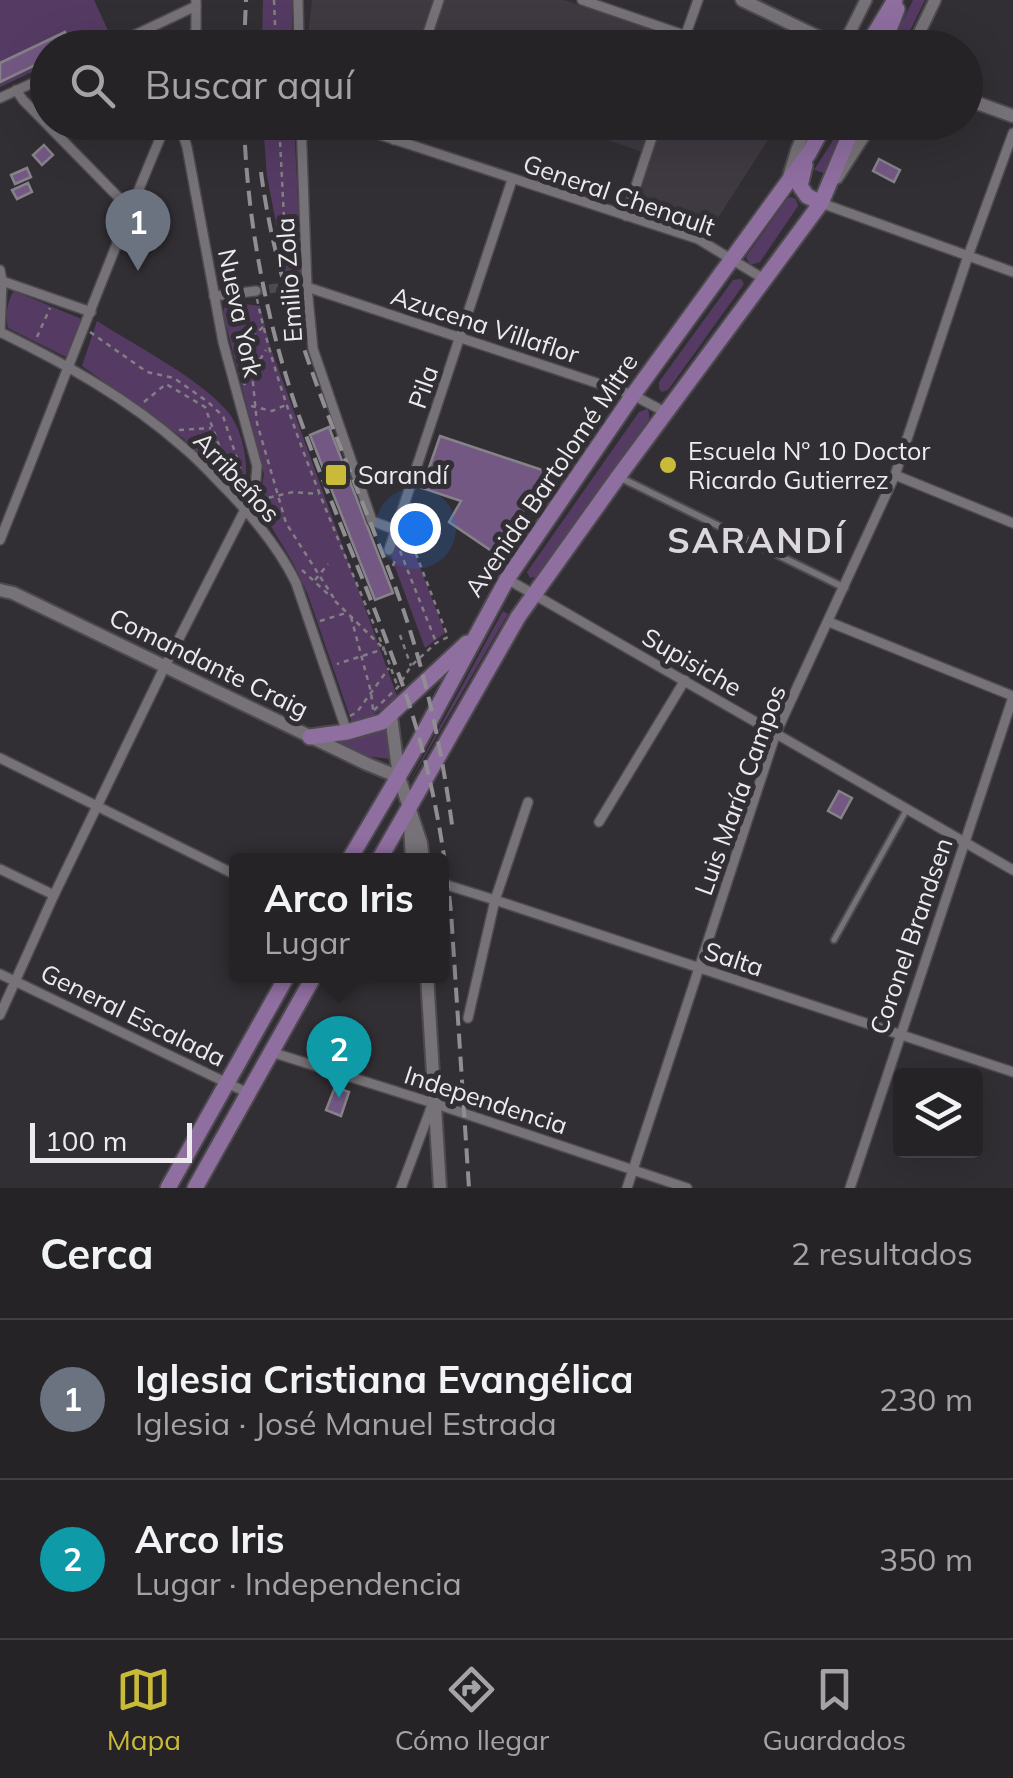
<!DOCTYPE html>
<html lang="es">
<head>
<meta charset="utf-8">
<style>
	:root { --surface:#262327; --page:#322f33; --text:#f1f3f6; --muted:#a4a4a7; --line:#424044; --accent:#c9ba3a }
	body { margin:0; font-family:Mulish,sans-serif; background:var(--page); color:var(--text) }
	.controls { position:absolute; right:30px; bottom:30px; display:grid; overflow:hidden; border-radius:10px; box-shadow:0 10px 40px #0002 }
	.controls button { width:90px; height:90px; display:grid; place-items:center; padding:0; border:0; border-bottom:2px solid var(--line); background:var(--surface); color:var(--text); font:50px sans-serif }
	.scale { position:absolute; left:30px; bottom:25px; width:162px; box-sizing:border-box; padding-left:10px; border:5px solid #edebee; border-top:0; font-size:28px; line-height:35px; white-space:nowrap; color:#edebee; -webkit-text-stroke:8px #322f34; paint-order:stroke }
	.you { position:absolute; left:415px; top:528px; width:35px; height:35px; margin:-25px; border:8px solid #fff; border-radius:50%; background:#1a73e8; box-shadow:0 0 0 15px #1a73e833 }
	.badge { display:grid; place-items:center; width:65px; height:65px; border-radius:50%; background:var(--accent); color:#fff; font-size:32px; font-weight:700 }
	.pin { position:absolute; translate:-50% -82px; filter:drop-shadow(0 2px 5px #0008) }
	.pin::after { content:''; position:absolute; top:52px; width:35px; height:30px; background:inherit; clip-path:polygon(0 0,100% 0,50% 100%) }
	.popup { position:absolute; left:229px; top:853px; width:220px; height:130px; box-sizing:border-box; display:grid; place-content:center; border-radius:10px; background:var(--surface); filter:drop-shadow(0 2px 8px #0005); font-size:32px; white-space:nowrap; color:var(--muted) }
	.popup b { font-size:38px; color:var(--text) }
	.popup::after { content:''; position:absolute; left:50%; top:100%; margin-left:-20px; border:20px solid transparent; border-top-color:var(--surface) }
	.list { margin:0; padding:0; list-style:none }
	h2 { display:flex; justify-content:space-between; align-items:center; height:130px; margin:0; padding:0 40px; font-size:42px }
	h2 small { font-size:32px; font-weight:400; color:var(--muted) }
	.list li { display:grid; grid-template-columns:65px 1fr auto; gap:30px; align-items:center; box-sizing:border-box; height:160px; padding:0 40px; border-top:2px solid var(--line) }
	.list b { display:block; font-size:38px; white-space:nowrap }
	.list p { margin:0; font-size:32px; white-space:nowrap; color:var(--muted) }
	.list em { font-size:32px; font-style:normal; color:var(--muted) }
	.icon { flex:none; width:55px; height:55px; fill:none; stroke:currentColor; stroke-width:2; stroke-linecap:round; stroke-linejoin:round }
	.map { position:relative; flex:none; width:1013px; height:1188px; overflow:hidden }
	.search { position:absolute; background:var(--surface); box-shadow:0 10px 40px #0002; left:30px; right:30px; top:30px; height:110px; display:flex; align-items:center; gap:25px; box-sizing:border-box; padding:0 35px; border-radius:55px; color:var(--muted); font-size:38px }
	.sheet { height:450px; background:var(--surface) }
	nav { display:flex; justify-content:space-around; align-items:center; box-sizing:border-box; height:140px; border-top:2px solid var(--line); background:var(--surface); font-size:28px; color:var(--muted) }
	nav a { display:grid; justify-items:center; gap:5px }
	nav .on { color:var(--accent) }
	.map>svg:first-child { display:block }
	.built { fill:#3f3942 }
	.green { fill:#553b63 }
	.building { fill:#735884; stroke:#868388; stroke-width:2.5 }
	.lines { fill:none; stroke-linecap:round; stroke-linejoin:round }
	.minor-tunnel { stroke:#4e4b50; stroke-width:9; stroke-dasharray:9 4.5; stroke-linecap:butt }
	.service-casing { stroke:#4d4a4e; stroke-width:9 }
	.pedestrian-casing { stroke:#4d4a4e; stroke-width:10 }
	.minor-casing { stroke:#4d4a4e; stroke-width:12 }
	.tertiary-casing { stroke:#4d4a4e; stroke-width:15 }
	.secondary-casing { stroke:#4d4a4e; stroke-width:16 }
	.primary-casing { stroke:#4d4a4e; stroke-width:19 }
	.path { stroke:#827f83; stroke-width:2.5; stroke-dasharray:5 5; stroke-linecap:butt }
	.service { stroke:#767278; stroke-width:5 }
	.pedestrian { stroke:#767278; stroke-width:6 }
	.minor { stroke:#767278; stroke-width:9 }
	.tertiary { stroke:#767278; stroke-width:11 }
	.secondary { stroke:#767278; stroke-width:12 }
	.primary { stroke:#8f6ea0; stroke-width:15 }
	.rail { stroke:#908e92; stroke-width:4; stroke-dasharray:15 8; stroke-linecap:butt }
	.poi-dot { fill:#c9ba3a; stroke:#322f34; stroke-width:4 }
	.labels { text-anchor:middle; stroke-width:10; stroke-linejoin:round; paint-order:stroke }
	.street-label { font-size:25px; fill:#edebee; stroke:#322f34 }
	.poi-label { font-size:25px; fill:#edebee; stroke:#322f34; text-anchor:start }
	.district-label { font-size:35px; font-weight:bold; letter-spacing:2.5px; fill:#dbd7dd; stroke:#322f34 }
</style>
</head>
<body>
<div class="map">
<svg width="1013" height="1188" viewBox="0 0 1013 1188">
	<rect width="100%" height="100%" fill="#322f34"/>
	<g class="built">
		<polygon points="312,0 564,0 711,47 338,48 308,37"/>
		<polygon points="558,123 779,123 703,241 630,215 645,153"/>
	</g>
	<g class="green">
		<polygon points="0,0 94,0 110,35 83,47 48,48 47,65 0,87"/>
		<polygon points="263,0 292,0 292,47 262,47"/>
		<polygon points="913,0 925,0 902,47 889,48"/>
		<polygon points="263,123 294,123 302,278 287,280 267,176"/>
		<polygon points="839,123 851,123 831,175 814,170 832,142"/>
		<polygon points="791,197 796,199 798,206 760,262 750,265 746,257 787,199"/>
		<polygon points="741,279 744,284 668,390 662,392 659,389 659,382 733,280"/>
		<path d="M14 291 84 320 68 358 8 328C5 318 7 300 14 291Z"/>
		<polygon points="230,302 260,306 270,346 397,696 396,700 357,725 352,723 308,595 293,563 260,508 259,503 264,474 223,313 225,306"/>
		<path d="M97 321C136 346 199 378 228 412 243 430 249 465 245 488L240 490 232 489 183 438 82 366Z"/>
		<polygon points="647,409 649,412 649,419 537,576 530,578 527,572 639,412"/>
		<polygon points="402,525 408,536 445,633 425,648 391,556"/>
		<polygon points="503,611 508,614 408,785"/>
		<polygon points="385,726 391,759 364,756 336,741"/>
	</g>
	<g class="building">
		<polygon points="65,32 73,47 48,48 48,59 0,82 0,63"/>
		<polygon points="47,94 48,111 45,113 36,104"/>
		<polygon points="44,145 53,155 42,165 33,155"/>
		<polygon points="879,159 900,170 894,182 873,171"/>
		<polygon points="27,168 31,177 15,184 11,175"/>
		<polygon points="28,183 32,192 17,199 12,190"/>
		<polygon points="329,427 393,593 375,600 310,435"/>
		<polygon points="440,436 548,472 496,554 449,522 461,501 422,488"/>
		<polygon points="839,791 852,798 841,818 828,811"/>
		<polygon points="315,1029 348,1042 341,1061 313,1050 309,1043"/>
		<polygon points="335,1087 349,1092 341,1116 326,1110"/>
	</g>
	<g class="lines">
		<polyline class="minor-tunnel" points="256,291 289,286"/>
		<defs>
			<g id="service">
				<polyline points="923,32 945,48"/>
				<polyline points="834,940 907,809"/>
			</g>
			<polyline id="pedestrian" points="619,477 845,588"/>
			<g id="minor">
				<polyline points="298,0 299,48"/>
				<polyline points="582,0 722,48"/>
				<polyline points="107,48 196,6"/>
				<polyline points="193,48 196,28 196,0"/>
				<polyline points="423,48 439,0"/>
				<polyline points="681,48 698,0"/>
				<polyline points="16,90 23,100 130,209"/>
				<polyline points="0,98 48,76"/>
				<polyline points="301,122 307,287 313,349 372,521 396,530"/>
				<polyline points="341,122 698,239 764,279"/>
				<polyline points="394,140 400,122"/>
				<polyline points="821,203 1013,272"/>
				<polyline points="626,216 657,122"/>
				<polyline points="0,270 2,281 0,333"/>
				<polyline points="2,281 91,312"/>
				<polyline points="289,286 307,287 633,395 665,412"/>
				<polyline points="214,296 256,291"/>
				<path d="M0 332C64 363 129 399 183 447 199 460 213 476 227 490 254 518 279 548 296 583L347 732"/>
				<polyline points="895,475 1013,523"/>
				<path d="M0 540C56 401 108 260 167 122"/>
				<polyline points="389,550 512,180"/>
				<polyline points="507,579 1013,870"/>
				<polyline points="829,622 1013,696"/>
				<polyline points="0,758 236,875"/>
				<polyline points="599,822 685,680"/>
				<polyline points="0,869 54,895"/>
				<polyline points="442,886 450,886 495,900 1013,1072"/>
				<polyline points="0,974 248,1093"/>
				<polyline points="0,1015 54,895 165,666 255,490 257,466 223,342 187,147 179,122"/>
				<polyline points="468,1018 495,900 528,802"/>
				<polyline points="271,1052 433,1103 687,1188"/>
				<polyline points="401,1188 432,1105"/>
				<polyline points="627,1188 776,733 895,475 968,256 1013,133"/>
				<polyline points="850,1188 1013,697"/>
			</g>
			<g id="tertiary">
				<polyline points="842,48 866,0"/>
				<polyline points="912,48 935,0"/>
				<polyline points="789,175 797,149 809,122"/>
				<polyline points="837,178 873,122"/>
			</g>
			<g id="secondary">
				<polyline points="742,0 841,48"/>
				<polyline points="966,99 1013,116"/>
				<polyline points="0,590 13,593 367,764 399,777"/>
				<polyline points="391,716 399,777 421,843 423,860"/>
				<polyline points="410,825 412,860"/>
				<polyline points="427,976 440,1188"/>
			</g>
			<g id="primary">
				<polyline points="866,48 895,0"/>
				<polyline points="882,48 897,9"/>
				<polyline points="805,165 800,186 807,196 821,203"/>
				<polyline points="310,737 347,732 382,722 467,643"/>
				<polyline points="349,860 417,745 507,579 633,395 809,153 826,122"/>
				<polyline points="379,860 518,617 618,477 821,203 855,122"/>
				<polyline points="168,1188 287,976"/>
				<polyline points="195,1188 314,976"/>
			</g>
		</defs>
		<use href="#service" class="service-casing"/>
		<use href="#pedestrian" class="pedestrian-casing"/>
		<use href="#minor" class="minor-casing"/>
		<use href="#tertiary" class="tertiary-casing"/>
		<use href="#secondary" class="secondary-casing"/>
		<use href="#primary" class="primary-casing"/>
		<g class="path">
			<polyline points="274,0 276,48"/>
			<polyline points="279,122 287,276"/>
			<path d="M257 299C282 416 338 537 384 649L337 664"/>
			<polyline points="263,327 251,338 249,343 257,423 286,523 335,600"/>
			<polyline points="90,332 147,372 174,378 208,402 223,416 244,480"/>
			<polyline points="37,337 50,308"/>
			<polyline points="244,385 266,350"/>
			<polyline points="144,402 166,384 205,407 224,459 243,478"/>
			<polyline points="251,406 272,411 286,405"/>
			<polyline points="179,430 211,428"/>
			<polyline points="259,500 293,492 319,494"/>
			<polyline points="400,551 436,642"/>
			<polyline points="393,566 396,557"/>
			<polyline points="302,570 329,595"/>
			<polyline points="315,580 328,564"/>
			<polyline points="335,601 384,649 397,685"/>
			<polyline points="351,617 371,692 373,710"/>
			<polyline points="320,621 346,613"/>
			<polyline points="400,635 411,666"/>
			<polyline points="374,710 398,687 411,666 436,643 448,637 406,528"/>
			<polyline points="350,716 357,712 389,668"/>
		</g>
		<use href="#service" class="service"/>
		<use href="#pedestrian" class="pedestrian"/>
		<use href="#minor" class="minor"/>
		<use href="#tertiary" class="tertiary"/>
		<use href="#secondary" class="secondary"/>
		<use href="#primary" class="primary"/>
		<g class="rail">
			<polyline points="244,48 246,0"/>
			<path d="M244 122C247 221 266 320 298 413 329 501 368 587 399 675 427 751 443 833 451 912L469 1188"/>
			<path d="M261 172C280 319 345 452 396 589 425 668 442 749 453 832"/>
		</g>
	</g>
	<g class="poi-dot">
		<circle cx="668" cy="465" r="10"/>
		<rect x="324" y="463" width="24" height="24" rx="5"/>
	</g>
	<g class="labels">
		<g class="street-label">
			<text transform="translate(619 195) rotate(19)" y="9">General Chenault</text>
			<text transform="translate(289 280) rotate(-94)" y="9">Emilio Zola</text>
			<text transform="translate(240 313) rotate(78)" y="9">Nueva York</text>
			<text transform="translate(485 325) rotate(18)" y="9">Azucena Villaflor</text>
			<text transform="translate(423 387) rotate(-71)" y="9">Pila</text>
			<text transform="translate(551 475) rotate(-56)" y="9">Avenida Bartolomé Mitre</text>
			<text transform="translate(237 477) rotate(47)" y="9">Arribeños</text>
			<text transform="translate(692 662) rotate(30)" y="9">Supisiche</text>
			<text transform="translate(209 663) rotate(26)" y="9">Comandante Craig</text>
			<text transform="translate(740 790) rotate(-70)" y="9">Luis María Campos</text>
			<text transform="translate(911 936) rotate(-71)" y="9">Coronel Brandsen</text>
			<text transform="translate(734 959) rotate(18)" y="9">Salta</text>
			<text transform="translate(133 1015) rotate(26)" y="9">General Escalada</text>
			<text transform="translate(486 1100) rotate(18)" y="9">Independencia</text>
		</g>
		<g class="poi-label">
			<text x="688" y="460">Escuela Nº 10 Doctor<tspan x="688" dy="29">Ricardo Gutierrez</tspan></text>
			<text x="358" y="484">Sarandí</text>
		</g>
		<g class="district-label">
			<text x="757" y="553">SARANDÍ</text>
		</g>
	</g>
</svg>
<div class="controls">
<button><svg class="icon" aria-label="layers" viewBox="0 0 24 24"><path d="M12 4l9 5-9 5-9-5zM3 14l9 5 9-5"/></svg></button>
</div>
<div class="scale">100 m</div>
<div class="you"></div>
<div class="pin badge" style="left:138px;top:271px;background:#6b7280">1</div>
<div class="pin badge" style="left:339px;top:1098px;background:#0f9aa8">2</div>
<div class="popup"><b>Arco Iris</b>Lugar</div>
<div class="search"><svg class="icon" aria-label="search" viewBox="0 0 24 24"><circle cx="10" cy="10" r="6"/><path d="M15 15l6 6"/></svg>Buscar aquí</div>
</div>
<section class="sheet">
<h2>Cerca<small>2 resultados</small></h2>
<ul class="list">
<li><span class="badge" style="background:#6b7280">1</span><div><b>Iglesia Cristiana Evangélica</b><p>Iglesia · José Manuel Estrada</p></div><em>230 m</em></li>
<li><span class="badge" style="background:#0f9aa8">2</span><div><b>Arco Iris</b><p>Lugar · Independencia</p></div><em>350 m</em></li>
</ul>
</section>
<nav>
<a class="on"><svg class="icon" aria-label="map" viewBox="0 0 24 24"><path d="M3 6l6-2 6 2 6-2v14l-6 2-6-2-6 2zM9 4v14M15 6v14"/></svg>Mapa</a>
<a><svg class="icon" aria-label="directions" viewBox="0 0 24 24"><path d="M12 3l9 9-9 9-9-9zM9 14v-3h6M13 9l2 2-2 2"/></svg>Cómo llegar</a>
<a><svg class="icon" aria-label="saved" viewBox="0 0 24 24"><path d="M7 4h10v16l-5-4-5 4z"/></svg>Guardados</a>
</nav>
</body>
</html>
